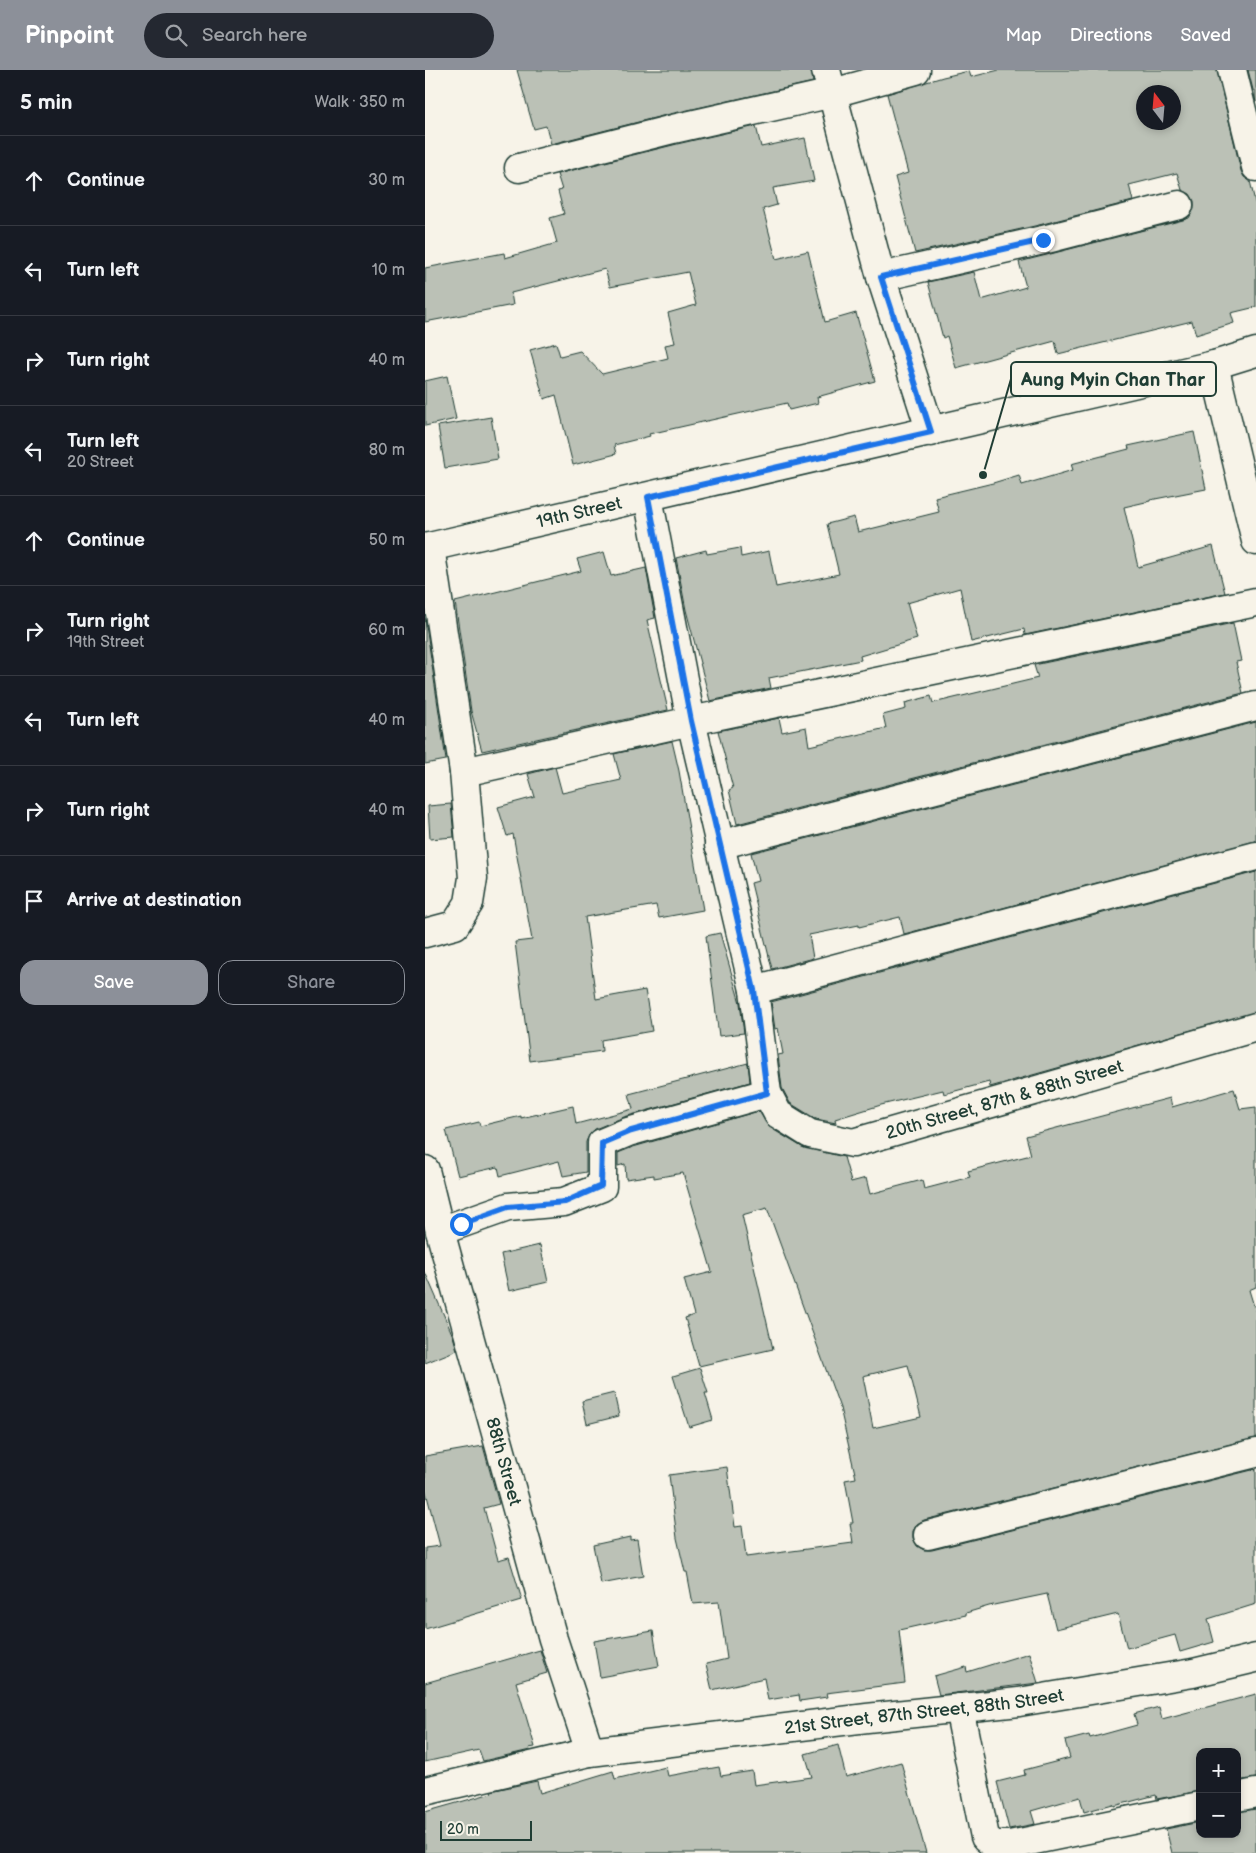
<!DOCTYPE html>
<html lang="en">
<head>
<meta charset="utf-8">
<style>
	:root { --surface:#171b24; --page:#242831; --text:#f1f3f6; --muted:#9ea1a6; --line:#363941; --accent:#8c9099 }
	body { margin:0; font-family:"Balsamiq Sans",sans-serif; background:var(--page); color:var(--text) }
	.controls { position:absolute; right:15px; bottom:15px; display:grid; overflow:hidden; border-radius:10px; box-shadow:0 2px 8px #0003 }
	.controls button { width:45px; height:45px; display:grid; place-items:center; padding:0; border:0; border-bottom:1px solid var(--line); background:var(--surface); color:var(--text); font:25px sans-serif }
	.compass { position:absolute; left:711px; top:15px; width:45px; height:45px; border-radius:50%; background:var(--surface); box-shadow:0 2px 8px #0003; rotate:344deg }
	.scale { position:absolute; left:15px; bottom:12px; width:92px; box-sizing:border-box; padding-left:5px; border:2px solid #1f3d34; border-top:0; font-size:14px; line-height:18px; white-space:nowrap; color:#1f3d34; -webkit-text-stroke:4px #f7f3e8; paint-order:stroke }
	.stop { position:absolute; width:15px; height:15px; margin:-11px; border:4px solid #1a73e8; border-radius:50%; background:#fff }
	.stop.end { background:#1a73e8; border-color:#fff; box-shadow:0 1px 5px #0008 }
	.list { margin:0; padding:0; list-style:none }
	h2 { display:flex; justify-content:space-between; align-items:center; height:65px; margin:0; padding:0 20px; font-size:21px }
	h2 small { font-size:16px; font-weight:400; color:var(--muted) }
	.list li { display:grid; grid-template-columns:32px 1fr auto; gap:15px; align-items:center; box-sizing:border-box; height:90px; padding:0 20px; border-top:1px solid var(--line) }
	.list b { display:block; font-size:19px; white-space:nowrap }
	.list p { margin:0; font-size:16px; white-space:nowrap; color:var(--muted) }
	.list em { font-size:16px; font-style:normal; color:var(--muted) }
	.actions { display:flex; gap:10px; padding:15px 20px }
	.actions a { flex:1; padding:11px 0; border:1px solid var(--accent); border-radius:15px; text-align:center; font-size:18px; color:var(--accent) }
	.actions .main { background:var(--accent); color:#fff }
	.icon { flex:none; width:28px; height:28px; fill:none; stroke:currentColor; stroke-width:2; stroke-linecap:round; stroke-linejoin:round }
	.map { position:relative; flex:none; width:831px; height:1783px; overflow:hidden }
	header { display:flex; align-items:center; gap:30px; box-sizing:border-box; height:70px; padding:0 25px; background:var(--accent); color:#fff }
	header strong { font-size:24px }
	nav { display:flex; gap:28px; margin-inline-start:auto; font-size:18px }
	.search { width:350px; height:45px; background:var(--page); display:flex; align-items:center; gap:12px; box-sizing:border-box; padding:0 18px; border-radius:28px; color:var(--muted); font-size:19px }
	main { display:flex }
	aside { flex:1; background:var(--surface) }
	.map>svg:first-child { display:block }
	.building { fill:#bbc1b6; stroke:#1f3d34; fill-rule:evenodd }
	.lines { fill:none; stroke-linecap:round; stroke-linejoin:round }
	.street-casing { stroke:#1f3d34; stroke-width:31 }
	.secondary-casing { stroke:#1f3d34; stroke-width:31 }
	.street { stroke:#f7f3e8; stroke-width:28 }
	.secondary { stroke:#f7f3e8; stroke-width:28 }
	.route { stroke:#1a73e8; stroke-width:6 }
	.labels { text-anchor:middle; stroke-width:4.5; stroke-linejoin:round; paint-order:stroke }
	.street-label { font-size:18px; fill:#1f3d34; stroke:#f7f3e8 }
	.leader { fill:none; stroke:#1f3d34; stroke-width:2 }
	.callout-dot { fill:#1f3d34; stroke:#f7f3e8; stroke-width:2 }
	.callout { fill:#f7f3e8; stroke:#1f3d34; stroke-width:2 }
	.callout-label { font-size:19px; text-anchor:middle; font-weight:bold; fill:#1f3d34 }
</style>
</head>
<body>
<header>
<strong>Pinpoint</strong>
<div class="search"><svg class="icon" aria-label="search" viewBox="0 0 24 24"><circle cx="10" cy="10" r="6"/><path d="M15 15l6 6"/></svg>Search here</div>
<nav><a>Map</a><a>Directions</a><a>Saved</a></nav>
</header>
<main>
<aside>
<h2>5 min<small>Walk · 350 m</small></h2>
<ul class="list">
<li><svg class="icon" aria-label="ahead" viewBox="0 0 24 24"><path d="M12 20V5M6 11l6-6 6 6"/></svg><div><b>Continue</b></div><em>30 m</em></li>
<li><svg class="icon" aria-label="left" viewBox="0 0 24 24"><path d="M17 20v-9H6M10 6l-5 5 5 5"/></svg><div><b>Turn left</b></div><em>10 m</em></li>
<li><svg class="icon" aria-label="right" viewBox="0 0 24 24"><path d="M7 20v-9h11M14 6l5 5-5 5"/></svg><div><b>Turn right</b></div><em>40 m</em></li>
<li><svg class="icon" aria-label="left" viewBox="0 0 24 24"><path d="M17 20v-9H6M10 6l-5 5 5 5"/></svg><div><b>Turn left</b><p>20 Street</p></div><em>80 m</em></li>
<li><svg class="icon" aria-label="ahead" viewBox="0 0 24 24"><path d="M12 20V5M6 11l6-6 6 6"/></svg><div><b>Continue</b></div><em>50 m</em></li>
<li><svg class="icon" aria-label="right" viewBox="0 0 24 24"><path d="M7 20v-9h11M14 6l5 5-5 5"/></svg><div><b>Turn right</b><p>19th Street</p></div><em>60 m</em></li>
<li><svg class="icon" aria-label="left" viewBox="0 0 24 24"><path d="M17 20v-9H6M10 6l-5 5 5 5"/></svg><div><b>Turn left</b></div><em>40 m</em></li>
<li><svg class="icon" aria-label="right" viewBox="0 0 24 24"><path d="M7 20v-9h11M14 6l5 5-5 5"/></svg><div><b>Turn right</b></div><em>40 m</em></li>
<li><svg class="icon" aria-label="arrive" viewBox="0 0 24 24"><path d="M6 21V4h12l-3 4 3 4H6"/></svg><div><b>Arrive at destination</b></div></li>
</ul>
<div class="actions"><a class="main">Save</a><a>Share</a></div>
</aside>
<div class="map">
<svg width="831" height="1783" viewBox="0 0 831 1783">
	<rect width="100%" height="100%" fill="#f7f3e8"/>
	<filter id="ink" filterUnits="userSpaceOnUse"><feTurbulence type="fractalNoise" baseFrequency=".02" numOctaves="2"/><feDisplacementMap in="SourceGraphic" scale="10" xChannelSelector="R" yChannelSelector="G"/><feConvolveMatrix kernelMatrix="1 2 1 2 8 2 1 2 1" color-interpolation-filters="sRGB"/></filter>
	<g filter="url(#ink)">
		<g class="building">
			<polygon points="92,0 386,0 388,12 245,44 126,74 121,56 109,59"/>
			<path d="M574 0H792L816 101 819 107 825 111 831 136V237L806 243 809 253 771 265 767 251 633 284 630 271 531 298 522 266 518 268 503 212 549 202 556 230 601 217 594 192 758 150 764 148 769 139V131L765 124 757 120 752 103 704 115 708 131 614 155 490 183 470 107 483 103 462 24 518 7 544 1 546 7ZM718 22H748V52H718Z"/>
			<polygon points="823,0 831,0 831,32"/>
			<polygon points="331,56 336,77 380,68 389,111 348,118 352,135 338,139 351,189 383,181 400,252 431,243 450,311 392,327 393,333 364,340 362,333 224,364 225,366 189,375 191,384 148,395 131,325 119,329 105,280 131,273 135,286 155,281 177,304 243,288 240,275 250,273 243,243 271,235 263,202 185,217 180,199 86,223 88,235 0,252 0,198 79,183 80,188 132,173 125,148 139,144 133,121 137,120 132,104 252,74"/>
			<polygon points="22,306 31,349 0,356 0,311"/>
			<polygon points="66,347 73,389 20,398 13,356"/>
			<polygon points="769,362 781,419 725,430 725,431 699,437 713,497 788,476 800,523 600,565 599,559 546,572 535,518 482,533 492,569 435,586 436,590 344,608 346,618 285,631 261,540 251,488 281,480 282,484 315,478 316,487 344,481 351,517 414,504 402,454 429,447 433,462 514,442 510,427 568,413 594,405 597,415 648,400 646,394 704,379 703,376"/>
			<polygon points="179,482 186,506 221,498 230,548 222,550 243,640 57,681 46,641 30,532 156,501 152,489"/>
			<polygon points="0,548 21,690 0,694"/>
			<polygon points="808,553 816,591 811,592 818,623 312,754 304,720 308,718 293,661 354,648 357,662 381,657 384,676 461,658 458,645 481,639 480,633 506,626 508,633 613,608 609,595"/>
			<polygon points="831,652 831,771 479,864 475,847 434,857 434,855 384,865 388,888 347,899 326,813 333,811 326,783"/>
			<polygon points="247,671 254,701 278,840 234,848 231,835 160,847 171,929 220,920 227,961 176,970 177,981 105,991 90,872 107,870 88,764 82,766 73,737 110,727 103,704 130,697 137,723 196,710 189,684"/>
			<polygon points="26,734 29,767 5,769 3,736"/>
			<polygon points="831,802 831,942 565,1017 564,1012 519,1024 518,1020 456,1035 410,1049 411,1053 391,1049 365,1033 357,1018 353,985 358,984 353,958 350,959 346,932"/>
			<polygon points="295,863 315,933 319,963 294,966 281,866"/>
			<polygon points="323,993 325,1012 199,1047 170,1059 164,1065 161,1072 161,1102 138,1106 134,1091 75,1106 73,1097 33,1106 21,1060 54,1052 55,1056 96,1046 96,1048 148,1036 151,1054 208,1039 204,1024"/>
			<path d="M809 1019 815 1039 831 1037V1217L824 1220 831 1243V1368L499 1450 492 1454 488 1461V1468L492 1476 499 1480H507L831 1399V1534L783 1549 789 1572 755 1582 750 1565 702 1578 693 1544 631 1559 622 1524 564 1536 541 1543V1545L474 1560 480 1613 401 1623 402 1627 375 1631 374 1625 343 1630 339 1608 287 1620 281 1594 302 1589 294 1532 268 1534 262 1502H260L252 1468 244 1405 302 1397 310 1457 317 1456 321 1487 428 1473 425 1453H428L420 1410 431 1408 415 1338 342 1138 317 1145 348 1279 274 1296 260 1248 269 1245 259 1209 287 1202 258 1103 229 1108V1105L201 1109 200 1094 193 1096V1083L208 1077 334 1041 344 1057 377 1077 419 1087 426 1112 441 1108 445 1124 497 1110 499 1119 545 1107 543 1101 606 1085 601 1066 745 1028 747 1037ZM483 1295 496 1347 448 1358 438 1306Z"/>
			<polygon points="115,1175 123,1212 84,1221 76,1184"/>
			<polygon points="0,1202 28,1266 32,1280 0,1293"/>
			<polygon points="275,1298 283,1323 280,1323 288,1350 264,1357 248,1306"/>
			<polygon points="189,1323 194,1346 162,1354 157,1331"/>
			<polygon points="58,1376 74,1434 59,1438 73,1490 84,1487 97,1530 0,1559 0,1478 15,1476 0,1418 0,1386"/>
			<polygon points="205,1467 205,1470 212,1469 218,1506 176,1514 168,1475"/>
			<polygon points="228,1561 234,1596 175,1607 169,1571"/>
			<polygon points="115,1580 122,1603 91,1612 110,1677 104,1678 105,1680 58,1691 54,1680 0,1692 0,1613"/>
			<polygon points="604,1583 613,1613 514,1625 509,1606 541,1597 542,1602"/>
			<polygon points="831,1624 831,1708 812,1711 812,1682 775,1682 775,1721 732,1729 731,1725 689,1736 688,1734 659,1742 655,1727 606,1741 610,1754 584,1759 572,1712 600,1705 599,1700 645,1688 640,1671 664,1665 665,1668 712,1655 709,1644 734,1637 737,1649"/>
			<polygon points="413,1675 421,1707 476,1692 501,1783 0,1783 0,1742 67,1723 66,1721 112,1711 115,1723 188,1701 190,1709 241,1697 243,1706 294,1697 296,1706 327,1701 329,1715 387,1707 380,1684"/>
			<polygon points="831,1739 831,1783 747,1783 741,1759 775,1752 775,1764 812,1764 812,1742"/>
		</g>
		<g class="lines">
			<defs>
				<g id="street">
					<polyline points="401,0 456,207 506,362"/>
					<polyline points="807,0 831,97"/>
					<polyline points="94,98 248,59 408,23 491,0"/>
					<polyline points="456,207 618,170 754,135"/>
					<polyline points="789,295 831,471"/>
					<path id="s1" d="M223 427 266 651 329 920 342 1023 353 1044 385 1064 428 1073 831 957"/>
					<polyline points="39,702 266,651 831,532"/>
					<polyline points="294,775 831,636"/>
					<polyline points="0,863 30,855 44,833 48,808 39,702 5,477"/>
					<polyline points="329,920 831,786"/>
					<path id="s2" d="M0 1100 15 1161 128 1569 165 1682"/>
					<polyline points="15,1161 83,1137 139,1132 177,1117 177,1073 203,1062 342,1023"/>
					<polyline points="503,1465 831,1383"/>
					<polyline points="534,1638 560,1767 569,1775 585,1775 775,1736"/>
					<path id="s3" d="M0 1721 165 1682 442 1648 594 1632 768 1603 831 1588"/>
					<polyline points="812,1727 831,1723"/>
				</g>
				<g id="secondary">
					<path id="s4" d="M0 478 789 295 831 282"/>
				</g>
			</defs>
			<use href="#street" class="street-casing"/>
			<use href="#secondary" class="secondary-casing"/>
			<use href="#street" class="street"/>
			<use href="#secondary" class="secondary"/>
		</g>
	</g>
	<g class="lines" filter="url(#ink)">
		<polyline class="route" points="36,1154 83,1137 140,1132 176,1116 177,1073 203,1062 342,1023 329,920 266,651 223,427 506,362 456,207 618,170"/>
	</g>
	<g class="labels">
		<g class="street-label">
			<text dy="6" stroke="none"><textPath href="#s4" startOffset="158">19th Street</textPath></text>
			<text dy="6" stroke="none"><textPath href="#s1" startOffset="871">20th Street, 87th &amp; 88th Street</textPath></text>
			<text dy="6" stroke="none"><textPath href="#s2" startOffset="302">88th Street</textPath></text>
			<text dy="6" stroke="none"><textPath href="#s3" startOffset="506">21st Street, 87th Street, 88th Street</textPath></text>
		</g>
	</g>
	<path class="leader" d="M558 405L586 309"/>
	<circle class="callout-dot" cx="558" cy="405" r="5"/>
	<rect class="callout" x="586" y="292" width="205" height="34" rx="5"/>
	<g class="callout-label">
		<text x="688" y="316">Aung Myin Chan Thar</text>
	</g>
</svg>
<div class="controls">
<button>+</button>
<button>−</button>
</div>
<svg class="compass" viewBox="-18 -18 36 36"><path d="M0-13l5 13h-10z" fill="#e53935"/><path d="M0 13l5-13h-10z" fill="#9ea1a6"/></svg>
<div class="scale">20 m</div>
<div class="stop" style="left:36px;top:1154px"></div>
<div class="stop end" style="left:618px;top:170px"></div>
</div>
</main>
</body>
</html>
